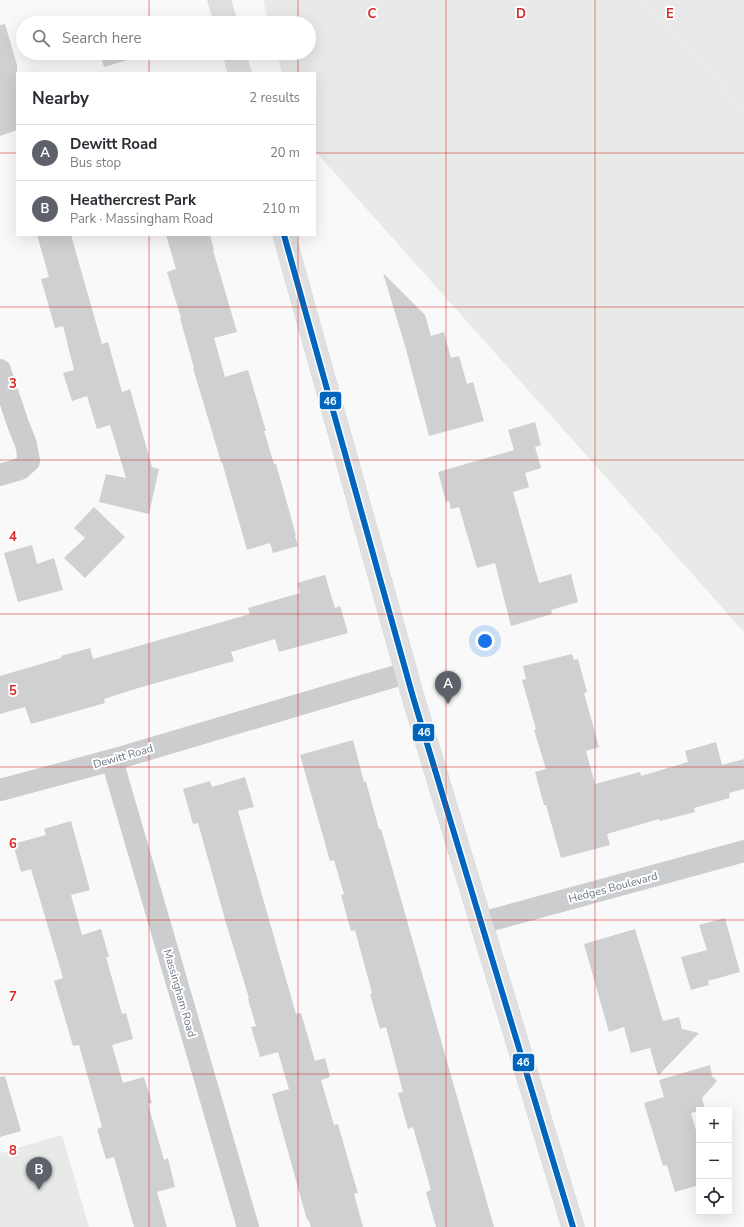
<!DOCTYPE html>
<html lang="en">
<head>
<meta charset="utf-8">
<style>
	:root { --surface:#fff; --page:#f2f2f3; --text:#2b2b33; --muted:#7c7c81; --line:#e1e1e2; --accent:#5f616a }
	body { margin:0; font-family:"Nunito Sans",sans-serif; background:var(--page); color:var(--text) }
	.controls { position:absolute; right:12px; bottom:12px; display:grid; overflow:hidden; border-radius:0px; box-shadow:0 4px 16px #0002 }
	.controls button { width:36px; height:36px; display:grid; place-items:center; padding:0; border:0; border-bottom:1px solid var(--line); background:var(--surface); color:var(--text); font:20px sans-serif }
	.you { position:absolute; left:485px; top:641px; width:14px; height:14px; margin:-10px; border:3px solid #fff; border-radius:50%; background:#1a73e8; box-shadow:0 0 0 6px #1a73e833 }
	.badge { display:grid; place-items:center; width:26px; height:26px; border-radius:50%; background:var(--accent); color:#fff; font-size:13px; font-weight:700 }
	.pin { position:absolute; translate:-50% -33px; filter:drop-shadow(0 1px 2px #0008) }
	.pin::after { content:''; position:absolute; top:21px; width:14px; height:12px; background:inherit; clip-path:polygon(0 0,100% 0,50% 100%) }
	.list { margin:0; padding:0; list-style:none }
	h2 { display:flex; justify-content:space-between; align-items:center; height:52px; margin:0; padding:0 16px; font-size:17px }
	h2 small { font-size:13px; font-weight:400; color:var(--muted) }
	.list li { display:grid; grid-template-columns:26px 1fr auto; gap:12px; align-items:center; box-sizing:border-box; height:56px; padding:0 16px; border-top:1px solid var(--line) }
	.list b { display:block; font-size:15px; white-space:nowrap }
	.list p { margin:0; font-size:13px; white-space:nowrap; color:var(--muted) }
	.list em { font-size:13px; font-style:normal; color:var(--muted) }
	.icon { flex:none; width:22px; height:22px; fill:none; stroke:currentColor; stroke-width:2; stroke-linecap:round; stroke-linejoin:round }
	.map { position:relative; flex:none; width:744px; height:1227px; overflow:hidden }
	.search { position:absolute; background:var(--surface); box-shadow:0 4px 16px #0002; left:16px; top:16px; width:300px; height:44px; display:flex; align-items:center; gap:10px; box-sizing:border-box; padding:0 14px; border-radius:22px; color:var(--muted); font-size:15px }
	.panel { position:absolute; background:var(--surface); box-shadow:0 4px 16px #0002; left:16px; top:72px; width:300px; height:164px; border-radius:0px }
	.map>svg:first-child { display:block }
	.built { fill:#e7e9ea }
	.green { fill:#e7eae7 }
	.building { fill:#cfd0d2 }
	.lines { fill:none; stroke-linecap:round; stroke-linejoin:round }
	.major-casing { stroke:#d5d6d7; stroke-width:23 }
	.minor { stroke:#cccdce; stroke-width:22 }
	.major { stroke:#e0e0e1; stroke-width:22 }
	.bus-1-casing { stroke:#fff; stroke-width:9 }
	.bus-1 { stroke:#0065bd; stroke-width:6 }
	.grid { fill:none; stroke:#d62828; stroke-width:1; stroke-opacity:0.55 }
	.labels { text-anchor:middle; stroke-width:4; stroke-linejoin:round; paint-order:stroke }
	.street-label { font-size:11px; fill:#6d7685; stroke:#fff }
	.grid-label { font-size:13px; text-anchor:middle; font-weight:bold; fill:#d62828; stroke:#fff; stroke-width:4; stroke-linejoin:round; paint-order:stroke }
	.line-badge { stroke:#fff; stroke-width:1.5 }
	.badge-label { font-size:11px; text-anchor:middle; font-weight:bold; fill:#fff }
</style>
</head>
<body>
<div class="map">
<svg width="744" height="1227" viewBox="0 0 744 1227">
	<rect width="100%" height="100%" fill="#f9f9f9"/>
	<polygon class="built" points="644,0 744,0 744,110"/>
	<g class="green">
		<polygon points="263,0 644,0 744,110 744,632 315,151 315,73 282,73 277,53 309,53 309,23 269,23"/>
		<polygon points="62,1135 89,1227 0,1227 0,1153"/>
	</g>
	<g class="building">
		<polygon points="5,24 17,65 17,130 0,136 0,25"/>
		<polygon points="100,53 129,53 131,59 104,67"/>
		<polygon points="37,235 71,235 102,344 108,342 122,392 130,389 152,467 159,469 149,514 99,502 106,474 126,478 110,425 97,429 87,396 72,401 63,373 74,370 63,326 55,328 41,279 49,277"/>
		<polygon points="166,235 210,235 214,250 213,250 237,332 214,338 225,377 248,370 266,431 264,431 274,464 276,464 289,510 296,536 295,536 298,546 273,553 270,543 247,550 222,462 221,462 193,368 194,368 180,318 181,318 167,272 176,269"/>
		<polygon points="383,273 425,315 431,336 444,332 451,358 459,356 467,384 473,382 484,421 429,436 406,349"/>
		<polygon points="535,422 541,445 535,447 541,468 525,473 529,487 513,492 539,583 571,574 578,602 551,610 552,614 511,626 495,563 477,568 459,507 451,509 449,501 446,502 438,472 514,450 508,430"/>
		<polygon points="94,507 125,537 85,578 64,558 85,538 74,528"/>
		<polygon points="32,545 37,564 54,558 63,590 18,602 4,553"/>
		<polygon points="325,575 335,608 340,606 348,633 279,652 275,639 231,652 234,661 135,689 104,699 105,703 31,724 25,707 0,714 0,676 61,658 61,656 90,648 93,659 250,614 248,608 300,593 297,583"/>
		<polygon points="572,654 574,660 578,659 587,692 584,693 599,747 586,751 595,784 640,772 641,776 688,762 685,751 716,742 722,765 744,759 744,789 729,793 730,798 694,808 695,812 660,821 659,819 607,834 610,845 561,858 546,805 544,805 535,772 546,769 534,730 536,729 522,680 526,679 523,666"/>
		<polygon points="353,740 364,782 366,782 379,829 381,829 494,1227 436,1227 426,1192 431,1190 413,1127 408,1129 398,1093 403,1092 386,1027 380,1029 370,994 372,993 355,930 351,931 341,895 344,894 334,860 330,861 300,755"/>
		<polygon points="245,777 254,807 238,811 296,1014 301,1013 315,1061 325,1058 330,1077 321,1080 334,1125 338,1124 351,1170 358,1193 354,1194 363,1227 311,1227 308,1219 307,1220 272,1094 289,1089 278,1052 260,1057 251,1027 256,1026 248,999 249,998 226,923 198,823 193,824 183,789 210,781 212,787"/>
		<polygon points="71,821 90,890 71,895 82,935 101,929 109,957 106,957 122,1014 126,1013 133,1039 112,1045 123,1083 144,1077 152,1103 148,1104 164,1160 168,1158 175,1187 157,1192 167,1227 134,1227 114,1157 106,1159 97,1129 102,1127 79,1045 73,1046 54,981 63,978 31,869 21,872 13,844 46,835 44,829"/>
		<polygon points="725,918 740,972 708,981 709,985 691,990 681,957 707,950 699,925"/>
		<polygon points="635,929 663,1021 679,1017 682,1029 699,1033 658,1076 650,1048 631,1053 624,1027 609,1032 584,944"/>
		<polygon points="710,1065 712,1076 717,1081 702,1098 705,1109 699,1110 699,1111 691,1113 699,1141 699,1185 675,1192 667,1165 663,1166 644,1103 664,1097 659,1080"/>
		<polygon points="5,1076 21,1131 0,1137 0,1077"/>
	</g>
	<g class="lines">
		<defs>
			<g id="major">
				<polyline points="219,0 226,23"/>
				<polyline points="234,53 240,73"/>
				<polyline points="284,235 413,697 573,1227"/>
			</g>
		</defs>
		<use href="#major" class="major-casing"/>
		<g class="minor">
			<polyline points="0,370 18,424 26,444 29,461 20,469 0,475"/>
			<polyline points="112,760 248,1227"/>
			<polyline points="0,790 112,760 406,673"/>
			<polyline points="481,923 744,851"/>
		</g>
		<use href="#major" class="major"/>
		<defs>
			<polyline id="bus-1" points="284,235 413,697 573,1227"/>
		</defs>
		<use href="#bus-1" class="bus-1-casing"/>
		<use href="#bus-1" class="bus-1"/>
	</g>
	<path class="grid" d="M149 0V23M298 0V23M446 0V1227M595 0V1227M149 53V73M298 53V73M0 153H17M315 153H744M149 235V1227M298 235V1227M0 307H744M0 460H744M0 614H744M0 767H744M0 920H744M0 1074H744"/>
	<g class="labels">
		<g class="street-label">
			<text transform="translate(123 756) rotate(-16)" y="4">Dewitt Road</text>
			<text transform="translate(613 887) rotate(-15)" y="4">Hedges Boulevard</text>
			<text transform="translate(180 993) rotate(74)" y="4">Massingham Road</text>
		</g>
	</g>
	<g class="grid-label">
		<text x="372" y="18">C</text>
		<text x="521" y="18">D</text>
		<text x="670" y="18">E</text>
		<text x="13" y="388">3</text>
		<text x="13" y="541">4</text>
		<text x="13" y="695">5</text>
		<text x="13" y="848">6</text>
		<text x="13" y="1001">7</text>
		<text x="13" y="1155">8</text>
	</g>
	<g class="line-badge">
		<rect x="319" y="391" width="23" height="19" rx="4" fill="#0065bd"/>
		<rect x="412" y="723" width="23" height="19" rx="4" fill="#0065bd"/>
		<rect x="512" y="1053" width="23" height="19" rx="4" fill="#0065bd"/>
	</g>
	<g class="badge-label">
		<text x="330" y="405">46</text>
		<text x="424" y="736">46</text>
		<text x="523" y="1066">46</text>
	</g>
</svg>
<div class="controls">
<button>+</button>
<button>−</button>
<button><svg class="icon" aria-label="locate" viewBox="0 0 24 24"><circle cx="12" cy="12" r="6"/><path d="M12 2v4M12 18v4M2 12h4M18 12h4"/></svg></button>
</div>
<div class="you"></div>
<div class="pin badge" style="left:448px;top:704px">A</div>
<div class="pin badge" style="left:39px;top:1190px">B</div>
<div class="search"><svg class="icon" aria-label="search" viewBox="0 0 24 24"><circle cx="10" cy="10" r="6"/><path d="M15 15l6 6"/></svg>Search here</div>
<section class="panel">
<h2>Nearby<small>2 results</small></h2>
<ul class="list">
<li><span class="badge">A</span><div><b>Dewitt Road</b><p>Bus stop</p></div><em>20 m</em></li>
<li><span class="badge">B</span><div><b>Heathercrest Park</b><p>Park · Massingham Road</p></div><em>210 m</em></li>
</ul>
</section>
</div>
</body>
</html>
